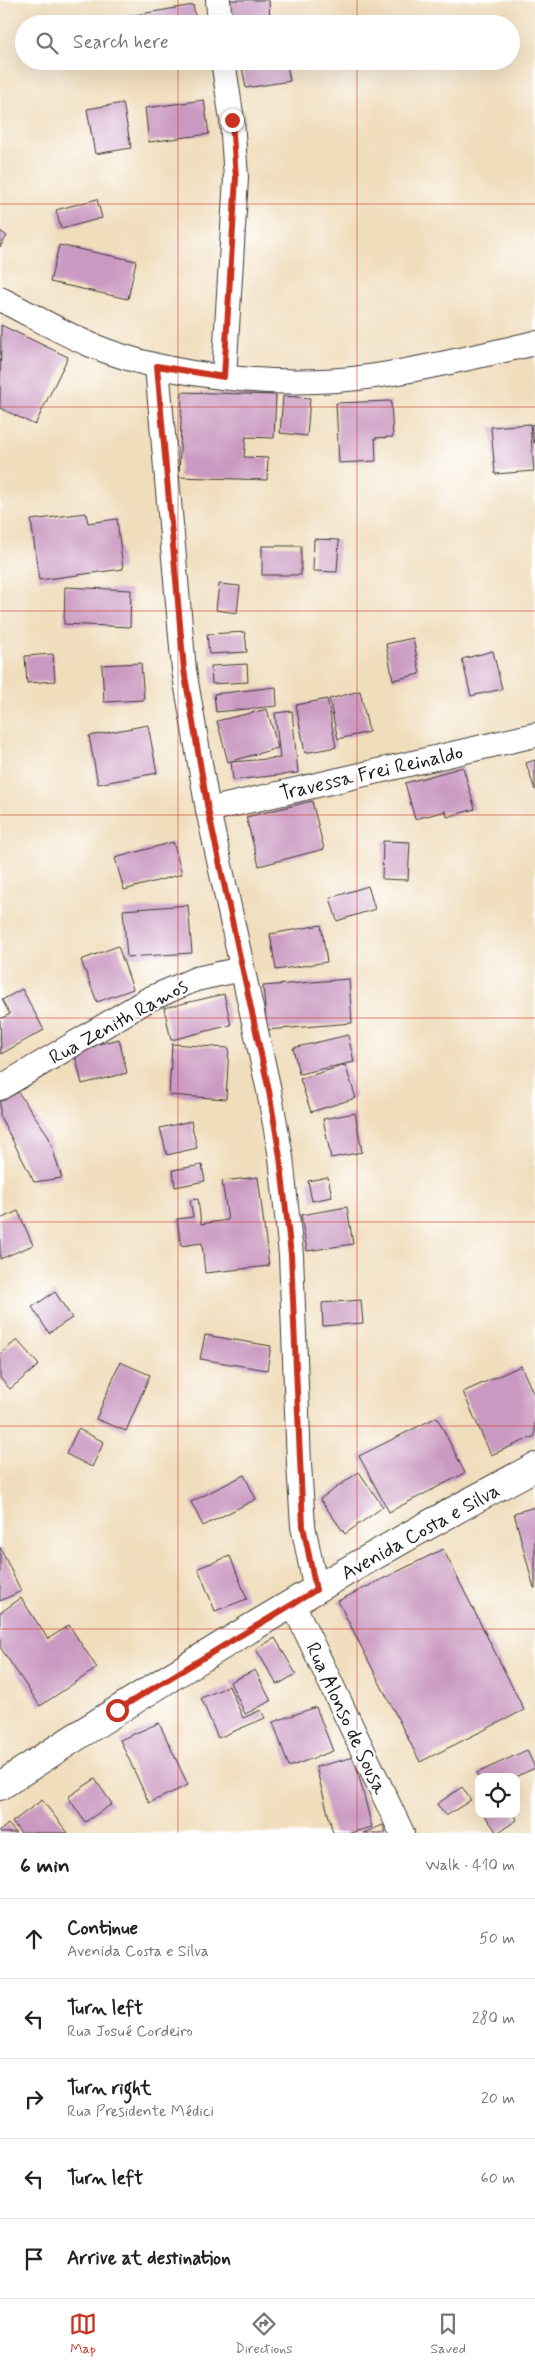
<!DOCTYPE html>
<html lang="en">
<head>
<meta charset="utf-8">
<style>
	:root { --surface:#fff; --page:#f6f6f6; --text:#222; --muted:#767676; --line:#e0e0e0; --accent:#c8321e }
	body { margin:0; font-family:Mynerve,sans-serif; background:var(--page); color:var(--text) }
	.controls { position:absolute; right:15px; bottom:15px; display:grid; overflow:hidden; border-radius:10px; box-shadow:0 5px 20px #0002 }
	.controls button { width:45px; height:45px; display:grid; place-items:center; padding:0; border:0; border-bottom:1px solid var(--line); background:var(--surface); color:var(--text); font:25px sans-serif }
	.stop { position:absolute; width:15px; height:15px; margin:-11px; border:4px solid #c8321e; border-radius:50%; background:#fff }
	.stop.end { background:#c8321e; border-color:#fff; box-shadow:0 1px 5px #0008 }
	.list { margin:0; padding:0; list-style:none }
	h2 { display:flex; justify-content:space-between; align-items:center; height:65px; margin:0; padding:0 20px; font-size:21px }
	h2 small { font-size:16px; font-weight:400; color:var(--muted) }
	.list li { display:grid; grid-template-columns:32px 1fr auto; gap:15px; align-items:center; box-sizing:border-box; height:80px; padding:0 20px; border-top:1px solid var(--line) }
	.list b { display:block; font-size:19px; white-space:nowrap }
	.list p { margin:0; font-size:16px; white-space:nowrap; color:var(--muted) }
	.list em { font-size:16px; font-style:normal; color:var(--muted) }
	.icon { flex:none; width:28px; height:28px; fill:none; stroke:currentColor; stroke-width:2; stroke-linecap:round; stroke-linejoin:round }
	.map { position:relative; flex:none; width:535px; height:1833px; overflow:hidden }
	.search { position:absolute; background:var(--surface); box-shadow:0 5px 20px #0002; left:15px; right:15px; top:15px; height:55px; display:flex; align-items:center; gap:12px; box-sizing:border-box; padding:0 18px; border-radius:28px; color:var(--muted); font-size:19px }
	.sheet { height:465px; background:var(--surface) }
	nav { display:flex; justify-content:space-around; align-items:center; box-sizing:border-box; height:70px; border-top:1px solid var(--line); background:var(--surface); font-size:14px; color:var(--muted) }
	nav a { display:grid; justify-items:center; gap:2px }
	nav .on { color:var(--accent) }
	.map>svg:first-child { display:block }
	.building { fill:#ca99c1 }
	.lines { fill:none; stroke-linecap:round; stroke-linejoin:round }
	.street-casing { stroke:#3c3934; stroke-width:26 }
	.secondary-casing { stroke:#3c3934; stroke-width:30 }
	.street { stroke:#fff; stroke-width:24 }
	.secondary { stroke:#fff; stroke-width:28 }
	.route { stroke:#c8321e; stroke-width:6 }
	.grid { fill:none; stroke:#c8321e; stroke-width:1; stroke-opacity:0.55 }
	.labels { text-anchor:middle; stroke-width:4.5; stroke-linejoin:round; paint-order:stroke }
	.street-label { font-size:20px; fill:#1c1c1c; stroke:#fff }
</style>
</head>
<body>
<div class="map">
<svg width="535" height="1833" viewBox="0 0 535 1833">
	<rect width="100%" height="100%" fill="#fff"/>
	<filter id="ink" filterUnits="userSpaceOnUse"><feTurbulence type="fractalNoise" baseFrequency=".02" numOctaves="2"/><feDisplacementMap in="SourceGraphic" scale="10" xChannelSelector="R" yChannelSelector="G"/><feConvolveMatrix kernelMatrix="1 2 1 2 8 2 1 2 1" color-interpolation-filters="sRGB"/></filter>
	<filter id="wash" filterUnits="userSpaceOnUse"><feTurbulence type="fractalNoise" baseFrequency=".0096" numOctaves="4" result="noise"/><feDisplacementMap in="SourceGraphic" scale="20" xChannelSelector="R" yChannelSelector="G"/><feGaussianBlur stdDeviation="1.12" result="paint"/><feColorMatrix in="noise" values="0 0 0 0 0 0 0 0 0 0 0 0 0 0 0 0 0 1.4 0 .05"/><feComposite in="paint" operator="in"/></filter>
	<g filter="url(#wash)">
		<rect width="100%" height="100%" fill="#f0ddbc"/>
		<g id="blocks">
			<g class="building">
				<polygon points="228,0 269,0 270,24 229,24"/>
				<polygon points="193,5 197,24 119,24 118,18"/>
				<polygon points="274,61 286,61 290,81 246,88 242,67"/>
				<polygon points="204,100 209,134 149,142 145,108"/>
				<polygon points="123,103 131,148 95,154 87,109"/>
				<polygon points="97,199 102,218 61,229 56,210"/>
				<polygon points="0,231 7,236 0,247"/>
				<polygon points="59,245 136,261 128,299 50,282"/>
				<polygon points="1,325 68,357 35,425 0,408"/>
				<polygon points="182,392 276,395 274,438 246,437 244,457 268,458 267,480 179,477"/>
				<polygon points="283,396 310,398 307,436 280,433"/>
				<polygon points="391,401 393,437 375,438 376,461 339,463 336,403"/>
				<polygon points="530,424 534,471 495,474 491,427"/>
				<polygon points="535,424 535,443 534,443 531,425"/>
				<polygon points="86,513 88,523 117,519 123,569 39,580 31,520"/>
				<polygon points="314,539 339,540 337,572 313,571"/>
				<rect x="262" y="546" width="39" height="29"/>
				<polygon points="219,584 240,586 237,613 216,610"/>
				<polygon points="65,587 131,590 130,627 64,624"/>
				<polygon points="245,632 247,652 209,654 207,634"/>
				<polygon points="413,638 420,674 393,680 386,644"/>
				<polygon points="493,651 502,689 471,696 462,659"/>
				<polygon points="53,654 55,681 27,683 25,656"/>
				<polygon points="141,663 144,700 104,702 102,665"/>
				<polygon points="247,664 248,682 212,684 211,666"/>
				<polygon points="276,687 277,706 216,712 214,694"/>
				<polygon points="360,691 369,732 338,739 329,699"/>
				<polygon points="327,699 336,747 305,753 296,705"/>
				<polygon points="267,709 278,748 228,762 217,721"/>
				<polygon points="292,711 298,773 233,780 231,762 280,758 275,713"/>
				<polygon points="148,725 157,773 98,784 89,736"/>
				<polygon points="535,760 535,790 526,763"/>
				<polygon points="463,767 475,809 447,817 446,811 415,819 405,783"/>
				<polygon points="312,801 324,849 259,866 246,817"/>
				<polygon points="383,841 410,842 408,880 382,879"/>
				<polygon points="173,842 182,874 124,890 115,858"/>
				<polygon points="368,886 375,909 337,921 330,898"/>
				<polygon points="188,905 192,953 127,957 123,910"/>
				<polygon points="321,925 327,962 276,970 270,934"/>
				<polygon points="118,946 133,989 97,1002 81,960"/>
				<polygon points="349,979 352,1023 267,1030 263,986"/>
				<polygon points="22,989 44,1030 1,1054 0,1019 10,1014 2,1000"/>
				<polygon points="224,994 231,1025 171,1040 164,1008"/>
				<polygon points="348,1035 354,1062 299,1074 293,1048"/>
				<polygon points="119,1039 127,1073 82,1084 74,1050"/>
				<polygon points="172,1044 229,1048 226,1099 169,1095"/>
				<polygon points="345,1065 356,1098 311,1112 300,1079"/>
				<polygon points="18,1092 48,1135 62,1178 34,1182 0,1116 0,1101"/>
				<polygon points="355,1113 362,1152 331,1158 323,1119"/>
				<polygon points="191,1121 197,1148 167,1155 160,1128"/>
				<polygon points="202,1165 205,1181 175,1187 173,1170"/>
				<polygon points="258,1177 269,1266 205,1273 202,1243 181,1246 177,1219 193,1217 190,1200 198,1199 201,1224 228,1220 222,1181"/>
				<polygon points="328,1177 332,1197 312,1201 308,1181"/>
				<polygon points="347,1207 353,1244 307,1251 301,1215"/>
				<polygon points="18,1211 33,1245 0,1259 0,1219"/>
				<polygon points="55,1292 72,1318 49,1333 32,1307"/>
				<polygon points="361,1300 363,1323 323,1326 322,1303"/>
				<polygon points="205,1335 271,1346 267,1370 200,1359"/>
				<polygon points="17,1340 39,1365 10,1389 0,1378 0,1354"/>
				<polygon points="120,1362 150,1375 126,1431 96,1419"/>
				<polygon points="521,1366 535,1397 535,1436 491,1455 463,1392"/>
				<polygon points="437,1417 465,1473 389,1512 359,1456"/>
				<polygon points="78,1429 104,1442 92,1467 66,1454"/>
				<polygon points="359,1472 383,1507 345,1534 320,1499"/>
				<polygon points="244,1475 256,1499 203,1526 191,1502"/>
				<polygon points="535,1507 535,1588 534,1588 514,1513"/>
				<polygon points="0,1547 21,1591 0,1601"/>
				<polygon points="443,1549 524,1710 420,1762 338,1601"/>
				<polygon points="230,1556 247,1599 215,1611 198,1568"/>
				<polygon points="21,1598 48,1639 69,1625 97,1668 40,1706 0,1647 0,1613"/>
				<polygon points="275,1638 296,1674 277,1685 256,1649"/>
				<polygon points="255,1670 271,1701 245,1714 230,1682"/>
				<polygon points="229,1686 243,1718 261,1710 265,1718 218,1738 201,1698"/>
				<polygon points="316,1707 333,1751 289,1767 273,1722"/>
				<polygon points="159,1723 188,1785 149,1803 120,1740"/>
				<polygon points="527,1750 535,1768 515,1777 479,1777 477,1773"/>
				<polygon points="354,1757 372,1827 350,1833 333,1833 316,1767"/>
				<polygon points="95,1779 112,1804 85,1822 68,1797"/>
				<polygon points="462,1787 471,1800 446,1816 437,1804"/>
				<polygon points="42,1800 68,1833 21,1833 12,1822"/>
				<polygon points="484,1814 514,1814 517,1820 497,1833"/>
				<polygon points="8,1824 16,1833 0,1833 0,1831"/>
				<polygon points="383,1825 386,1833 363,1833"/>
			</g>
		</g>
	</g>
	<g filter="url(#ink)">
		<use href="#blocks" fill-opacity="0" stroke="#3c3934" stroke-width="1"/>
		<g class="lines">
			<defs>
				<g id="street">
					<polyline points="218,0 220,24"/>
					<polyline points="223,61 232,120 236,178 224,377"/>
					<path d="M0 299C30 314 60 332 91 345 174 379 287 389 375 376 429 368 482 355 535 343"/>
					<polyline points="157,367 184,670 208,810 269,1091 281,1157 291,1255 299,1464 303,1526 316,1590"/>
					<polyline points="208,810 535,735"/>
					<polyline points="0,1088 149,999 196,979 242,969"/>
					<polyline points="293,1604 402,1833"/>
				</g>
				<path id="secondary" d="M0 1786C174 1672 351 1564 535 1467"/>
			</defs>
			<use href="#street" class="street-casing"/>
			<use href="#secondary" class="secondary-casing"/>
			<use href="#street" class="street"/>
			<use href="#secondary" class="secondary"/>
		</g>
	</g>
	<g class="lines" filter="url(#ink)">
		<polyline class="route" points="117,1710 316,1590 303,1526 291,1255 280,1157 269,1091 208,810 184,670 157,366 224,377 236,178 232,120"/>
	</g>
	<path class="grid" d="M178 0V24M357 0V24M178 61V1833M357 61V1833M0 204H535M0 407H535M0 611H535M0 815H535M0 1018H535M0 1222H535M0 1426H535M0 1629H535"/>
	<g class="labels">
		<g class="street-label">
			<text transform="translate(371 772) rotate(-13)" y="7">Travessa Frei Reinaldo</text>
			<text transform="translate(118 1021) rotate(-29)" y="7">Rua Zenith Ramos</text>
			<text transform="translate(420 1531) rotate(-29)" y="7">Avenida Costa e Silva</text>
			<text transform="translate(347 1718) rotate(65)" y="7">Rua Alonso de Sousa</text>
		</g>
	</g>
</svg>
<div class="controls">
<button><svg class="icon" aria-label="locate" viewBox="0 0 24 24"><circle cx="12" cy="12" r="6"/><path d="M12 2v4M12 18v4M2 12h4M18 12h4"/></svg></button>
</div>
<div class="stop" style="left:117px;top:1710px"></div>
<div class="stop end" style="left:232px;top:120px"></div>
<div class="search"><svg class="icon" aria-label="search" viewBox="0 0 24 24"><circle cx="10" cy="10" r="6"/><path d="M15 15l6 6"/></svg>Search here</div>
</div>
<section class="sheet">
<h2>6 min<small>Walk · 410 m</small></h2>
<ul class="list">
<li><svg class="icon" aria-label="ahead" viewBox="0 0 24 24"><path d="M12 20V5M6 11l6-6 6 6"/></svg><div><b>Continue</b><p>Avenida Costa e Silva</p></div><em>50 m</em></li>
<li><svg class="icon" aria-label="left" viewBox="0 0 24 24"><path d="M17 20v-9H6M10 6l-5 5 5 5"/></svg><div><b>Turn left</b><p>Rua Josué Cordeiro</p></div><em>280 m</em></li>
<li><svg class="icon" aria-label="right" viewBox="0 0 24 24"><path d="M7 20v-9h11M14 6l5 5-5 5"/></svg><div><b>Turn right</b><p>Rua Presidente Médici</p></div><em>20 m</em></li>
<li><svg class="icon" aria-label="left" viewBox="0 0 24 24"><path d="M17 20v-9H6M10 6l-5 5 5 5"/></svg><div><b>Turn left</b></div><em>60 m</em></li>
<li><svg class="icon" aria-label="arrive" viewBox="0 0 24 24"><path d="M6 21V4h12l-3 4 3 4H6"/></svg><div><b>Arrive at destination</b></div></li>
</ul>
</section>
<nav>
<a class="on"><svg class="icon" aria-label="map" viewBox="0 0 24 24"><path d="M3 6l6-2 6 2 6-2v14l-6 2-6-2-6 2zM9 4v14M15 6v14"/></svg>Map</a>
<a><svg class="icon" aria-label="directions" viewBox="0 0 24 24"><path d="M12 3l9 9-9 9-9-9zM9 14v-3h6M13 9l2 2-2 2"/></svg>Directions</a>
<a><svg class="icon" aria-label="saved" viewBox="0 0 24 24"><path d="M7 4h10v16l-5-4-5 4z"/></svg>Saved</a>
</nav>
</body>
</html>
